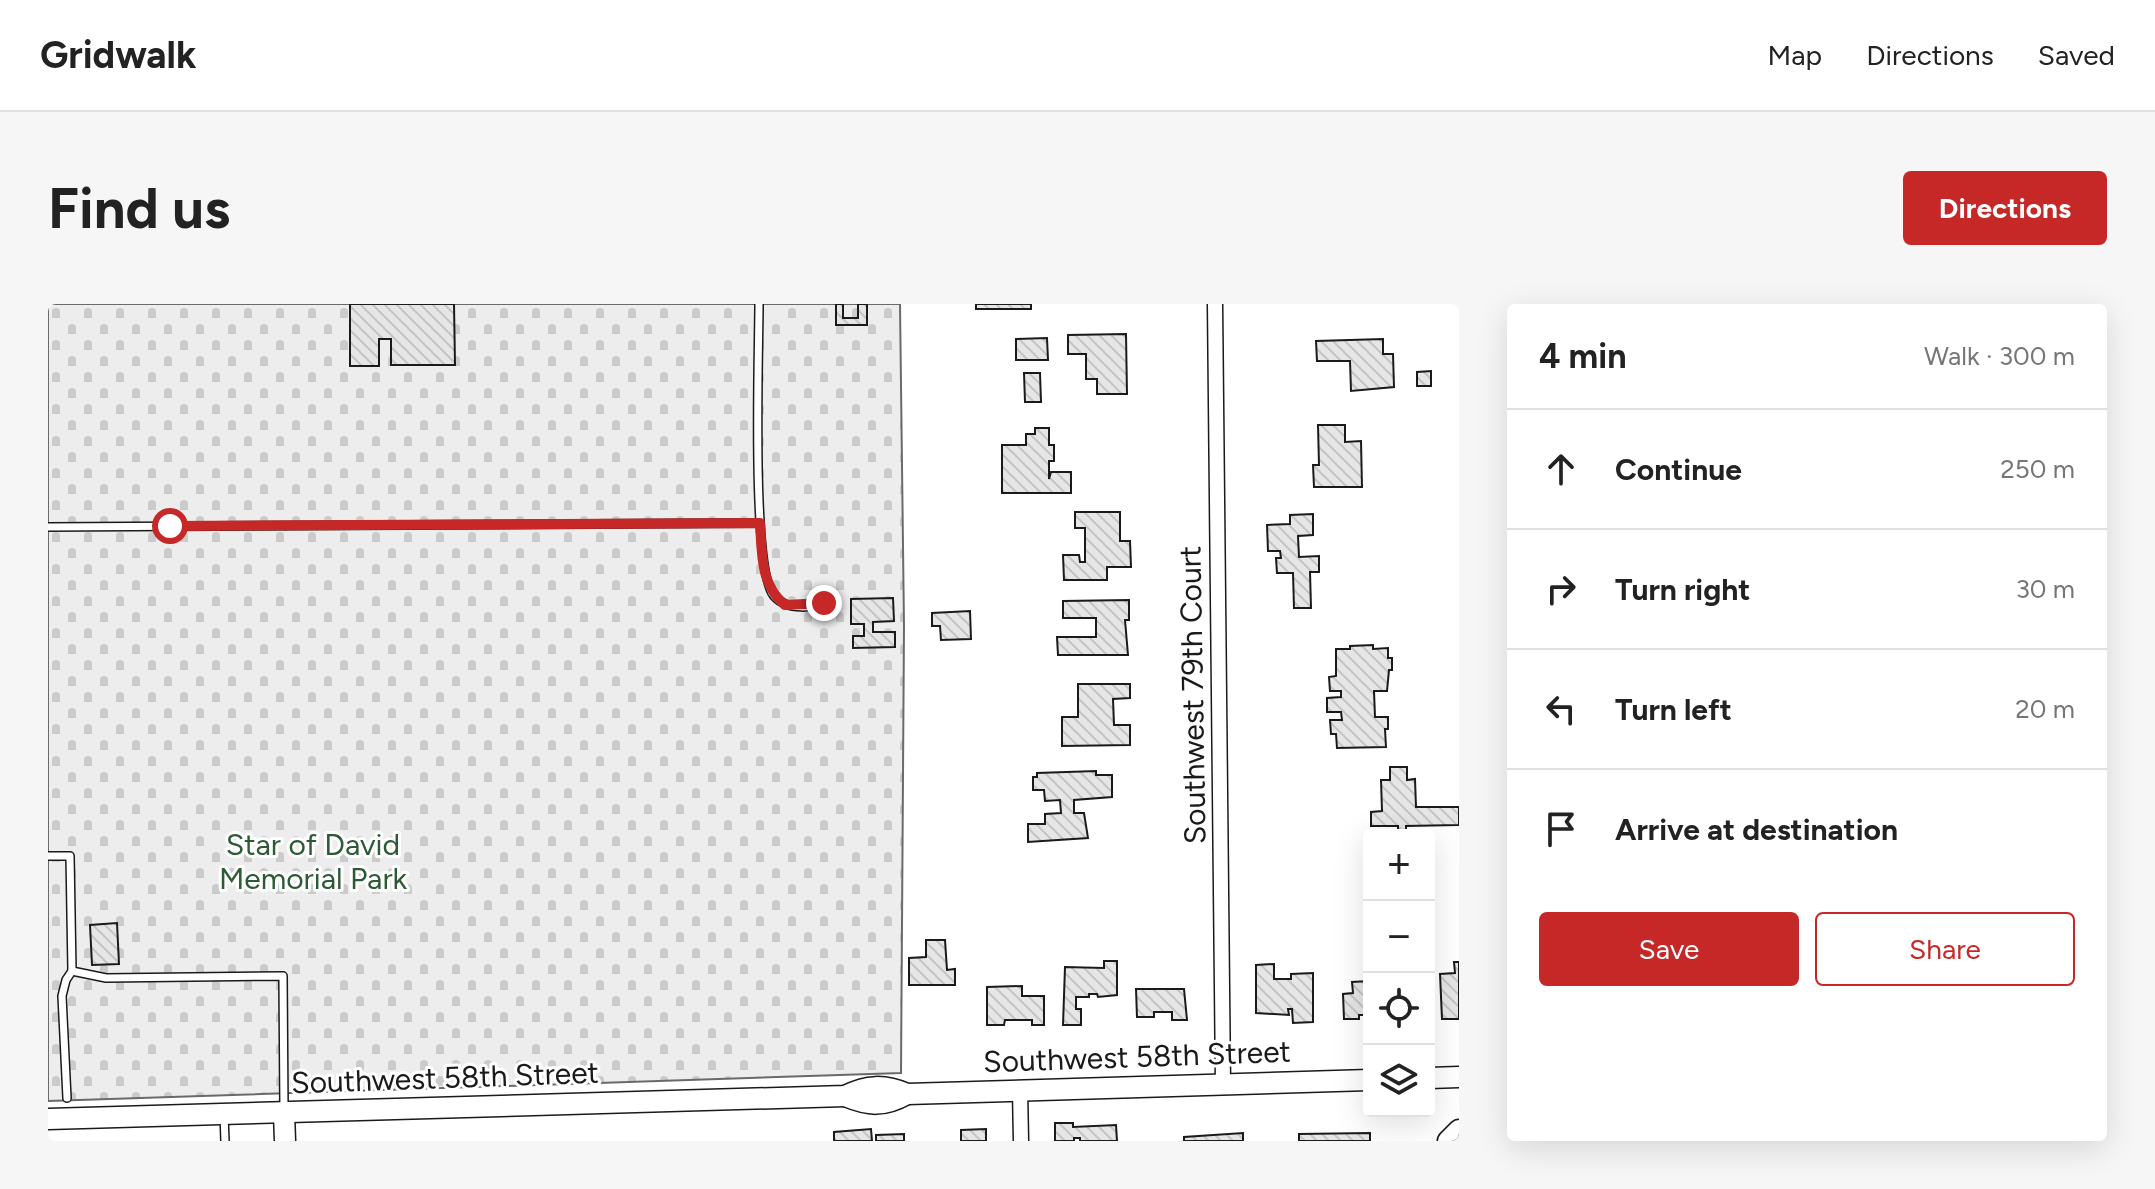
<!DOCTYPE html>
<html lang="en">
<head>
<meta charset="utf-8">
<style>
	:root { --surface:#fff; --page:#f6f6f6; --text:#222; --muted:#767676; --line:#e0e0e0; --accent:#c62828 }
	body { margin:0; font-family:Figtree,sans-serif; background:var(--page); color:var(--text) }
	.controls { position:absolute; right:24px; bottom:24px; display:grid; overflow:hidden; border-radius:8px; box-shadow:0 8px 32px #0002 }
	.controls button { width:72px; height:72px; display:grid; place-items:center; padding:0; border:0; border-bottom:2px solid var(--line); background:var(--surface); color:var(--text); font:40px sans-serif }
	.stop { position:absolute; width:24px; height:24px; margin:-18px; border:6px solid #c62828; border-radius:50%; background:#fff }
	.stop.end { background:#c62828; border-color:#fff; box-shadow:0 2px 8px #0008 }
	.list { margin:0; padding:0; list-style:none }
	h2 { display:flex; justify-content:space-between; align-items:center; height:104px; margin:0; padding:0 32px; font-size:34px }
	h2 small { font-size:26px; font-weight:400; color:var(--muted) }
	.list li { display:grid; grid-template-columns:52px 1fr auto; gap:24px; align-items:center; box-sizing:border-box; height:120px; padding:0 32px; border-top:2px solid var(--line) }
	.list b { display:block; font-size:30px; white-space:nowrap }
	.list em { font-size:26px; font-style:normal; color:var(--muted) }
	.actions { display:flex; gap:16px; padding:24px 32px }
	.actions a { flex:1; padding:18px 0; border:2px solid var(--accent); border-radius:8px; text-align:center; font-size:28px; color:var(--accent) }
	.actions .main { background:var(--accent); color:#fff }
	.icon { flex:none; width:44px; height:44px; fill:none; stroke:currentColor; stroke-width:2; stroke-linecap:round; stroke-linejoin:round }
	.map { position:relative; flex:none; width:1411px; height:837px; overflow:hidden; border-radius:8px }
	header { display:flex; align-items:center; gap:48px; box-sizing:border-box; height:112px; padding:0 40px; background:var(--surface); border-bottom:2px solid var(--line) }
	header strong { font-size:38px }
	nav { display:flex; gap:44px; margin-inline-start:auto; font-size:28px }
	.intro { display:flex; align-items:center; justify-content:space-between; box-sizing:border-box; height:192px; padding:0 48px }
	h1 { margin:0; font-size:56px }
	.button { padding:20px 36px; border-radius:8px; background:var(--accent); color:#fff; font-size:28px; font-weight:700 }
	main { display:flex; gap:48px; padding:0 48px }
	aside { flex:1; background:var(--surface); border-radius:8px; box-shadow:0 8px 32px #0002 }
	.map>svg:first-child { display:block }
	.cemetery { fill:url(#cemetery-stones); stroke:#6a6a6a; stroke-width:2 }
	.building { fill:url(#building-back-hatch); stroke:#1a1a1a; stroke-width:2 }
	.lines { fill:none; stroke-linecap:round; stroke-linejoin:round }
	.lane-casing { stroke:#1a1a1a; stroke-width:10 }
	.street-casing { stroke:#1a1a1a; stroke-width:17 }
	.secondary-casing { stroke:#1a1a1a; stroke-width:23 }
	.lane { stroke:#fff; stroke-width:7 }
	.street { stroke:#fff; stroke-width:14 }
	.secondary { stroke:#fff; stroke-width:20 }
	.route { stroke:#c62828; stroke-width:10 }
	.labels { text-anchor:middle; stroke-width:6; stroke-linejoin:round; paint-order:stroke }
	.street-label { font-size:30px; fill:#1a1a1a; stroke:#fff }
	.park-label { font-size:30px; fill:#2b5a34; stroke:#fff }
</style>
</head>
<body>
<header>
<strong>Gridwalk</strong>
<nav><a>Map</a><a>Directions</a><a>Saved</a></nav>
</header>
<div class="intro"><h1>Find us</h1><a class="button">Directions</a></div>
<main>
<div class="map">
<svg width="1411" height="837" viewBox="0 0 1411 837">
	<defs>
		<pattern id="cemetery-stones" width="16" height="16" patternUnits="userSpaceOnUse" patternTransform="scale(2)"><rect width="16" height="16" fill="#ededed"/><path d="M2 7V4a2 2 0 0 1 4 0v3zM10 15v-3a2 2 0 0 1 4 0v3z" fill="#cbcbcb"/></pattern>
		<pattern id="building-back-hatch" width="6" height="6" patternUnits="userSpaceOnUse" patternTransform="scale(2)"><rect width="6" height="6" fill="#e6e6e6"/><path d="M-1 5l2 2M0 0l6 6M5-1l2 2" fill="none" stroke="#c5c5c5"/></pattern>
	</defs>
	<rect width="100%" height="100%" fill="#fff"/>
	<polygon class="cemetery" points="0,0 852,0 856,322 853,769 0,797"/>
	<g class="building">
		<polygon points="302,0 406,0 407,61 343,61 343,35 331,35 331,62 302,62"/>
		<polygon points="788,0 795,0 795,14 810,14 810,0 819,0 819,21 788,21"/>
		<rect x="928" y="0" width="55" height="5"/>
		<polygon points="1078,30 1079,90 1049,90 1049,75 1038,75 1038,50 1020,50 1020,31"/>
		<polygon points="999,34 1000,56 968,56 968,35"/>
		<polygon points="1335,35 1335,50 1345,50 1346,83 1303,87 1302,57 1269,57 1268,37"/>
		<polygon points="1383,67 1383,82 1369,82 1369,68"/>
		<polygon points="976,69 992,69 993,98 977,98"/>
		<polygon points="1270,121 1297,121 1297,138 1313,137 1314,183 1266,183 1265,161 1271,161"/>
		<polygon points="987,124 1001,124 1001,141 1006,141 1006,157 1001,157 1001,175 1003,168 1023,168 1023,189 954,189 954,141 978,141 978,130 987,130"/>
		<polygon points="1027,208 1072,208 1072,237 1082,237 1083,263 1059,263 1059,276 1016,276 1015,251 1031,251 1032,258 1037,258 1037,224 1027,224"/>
		<polygon points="1265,210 1265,231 1250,232 1251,253 1271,252 1271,268 1262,268 1263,304 1246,304 1245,269 1229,269 1228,254 1233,254 1232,247 1220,247 1219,221 1242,220 1242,211"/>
		<polygon points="845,294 846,317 825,318 825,328 847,328 847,343 805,344 805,332 816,332 816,320 803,320 803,295"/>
		<polygon points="1081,296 1081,316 1077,316 1080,351 1010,351 1009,333 1048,333 1048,314 1015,314 1015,297"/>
		<polygon points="922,307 923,335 893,336 892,322 884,322 884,309"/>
		<polygon points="1325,341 1325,345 1340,344 1340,354 1344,354 1344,366 1341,366 1339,387 1326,387 1327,413 1340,413 1340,425 1337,425 1338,443 1289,444 1288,430 1283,430 1282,416 1294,416 1293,408 1279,408 1279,394 1293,393 1293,387 1282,387 1281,373 1288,372 1288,345 1302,345 1302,342"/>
		<polygon points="1030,380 1082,380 1082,394 1065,395 1066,421 1082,421 1082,441 1014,442 1014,413 1030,413"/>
		<polygon points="1342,463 1359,463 1359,476 1367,475 1368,503 1411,503 1411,521 1358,522 1358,527 1350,527 1350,522 1323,522 1323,508 1334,507 1333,476 1342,476"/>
		<polygon points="1048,467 1048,471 1064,471 1064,493 1026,496 1026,509 1036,509 1040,534 980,538 980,520 997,520 997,510 1013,509 1012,496 997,497 996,486 985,486 985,473 989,473 989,469"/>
		<polygon points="69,619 71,660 44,661 42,621"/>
		<polygon points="878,636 897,636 899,666 907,665 907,681 861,681 861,654 878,653"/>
		<polygon points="1056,657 1069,657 1069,691 1050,693 1049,690 1041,690 1041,693 1028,693 1028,705 1033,705 1033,721 1015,721 1017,663 1056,664"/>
		<polygon points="1406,658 1411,658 1411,715 1394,715 1392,670 1407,669"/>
		<polygon points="1226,660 1226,675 1243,675 1243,670 1265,669 1265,718 1245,719 1244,705 1240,705 1241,711 1208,709 1208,661"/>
		<polygon points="1321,677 1321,711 1311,711 1311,715 1296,715 1295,690 1305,689 1304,678"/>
		<polygon points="974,682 974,692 996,692 996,721 984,721 984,716 957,716 956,721 939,721 939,683"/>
		<polygon points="1088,685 1136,685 1139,716 1124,716 1124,708 1106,708 1106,713 1089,713"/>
		<polygon points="1007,819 1025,819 1025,823 1068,821 1069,837 1032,837 1032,834 1026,834 1026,837 1007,837"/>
		<polygon points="823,825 824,837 786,837 786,828"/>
		<polygon points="938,825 938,837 913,837 913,826"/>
		<polygon points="1195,829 1195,837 1136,837 1136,833"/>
		<polygon points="1322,829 1322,837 1251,837 1251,830"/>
		<polygon points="856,830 856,837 828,837 828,831"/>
	</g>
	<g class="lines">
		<defs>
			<g id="lane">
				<path d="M711 0C711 46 703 267 726 292 739 307 767 305 783 295"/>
				<polyline points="0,223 712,219"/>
				<polyline points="0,552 22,552 24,667 58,674 235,672 236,807"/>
				<polyline points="19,794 14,692 18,676 24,667"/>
				<polyline points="176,811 177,837"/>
			</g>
			<g id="street">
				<polyline points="1167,0 1175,781"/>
				<polyline points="972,786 973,837"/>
			</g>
			<g id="secondary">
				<polyline points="1381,774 1411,773"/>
				<path d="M797 792C821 802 836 803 859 790"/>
				<polyline points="236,809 237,837"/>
				<path d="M0 815 797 792C819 781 836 780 859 790L1321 776"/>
				<polyline points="1400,837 1411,826"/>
			</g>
		</defs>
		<use href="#lane" class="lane-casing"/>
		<use href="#street" class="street-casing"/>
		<use href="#secondary" class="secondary-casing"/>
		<use href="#lane" class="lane"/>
		<use href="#street" class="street"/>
		<use href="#secondary" class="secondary"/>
	</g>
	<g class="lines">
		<path class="route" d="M122 222 712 219C714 248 712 281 737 301L776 299"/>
	</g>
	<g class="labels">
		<g class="street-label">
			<text transform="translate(1145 391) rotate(-91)" y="10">Southwest 79th Court</text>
			<text transform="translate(1089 753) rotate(-2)" y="10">Southwest 58th Street</text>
			<text transform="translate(397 774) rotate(-2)" y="10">Southwest 58th Street</text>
		</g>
		<g class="park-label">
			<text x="265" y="551">Star of David<tspan x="265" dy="34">Memorial Park</tspan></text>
		</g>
	</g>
</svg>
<div class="controls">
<button>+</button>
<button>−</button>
<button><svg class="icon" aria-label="locate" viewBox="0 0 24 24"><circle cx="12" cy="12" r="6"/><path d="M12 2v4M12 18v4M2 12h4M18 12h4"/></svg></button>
<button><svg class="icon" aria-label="layers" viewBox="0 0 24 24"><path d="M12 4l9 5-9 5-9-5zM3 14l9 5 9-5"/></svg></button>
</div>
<div class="stop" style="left:122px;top:222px"></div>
<div class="stop end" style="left:776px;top:299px"></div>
</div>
<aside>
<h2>4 min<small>Walk · 300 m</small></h2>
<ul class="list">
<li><svg class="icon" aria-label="ahead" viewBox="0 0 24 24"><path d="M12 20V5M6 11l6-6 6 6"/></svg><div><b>Continue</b></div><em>250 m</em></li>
<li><svg class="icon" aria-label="right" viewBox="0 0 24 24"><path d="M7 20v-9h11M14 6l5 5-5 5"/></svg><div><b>Turn right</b></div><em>30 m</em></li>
<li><svg class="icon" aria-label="left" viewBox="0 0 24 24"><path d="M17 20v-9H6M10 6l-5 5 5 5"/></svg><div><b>Turn left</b></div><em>20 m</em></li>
<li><svg class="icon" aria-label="arrive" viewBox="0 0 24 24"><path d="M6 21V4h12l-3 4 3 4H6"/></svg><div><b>Arrive at destination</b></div></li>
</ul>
<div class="actions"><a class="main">Save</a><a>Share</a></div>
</aside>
</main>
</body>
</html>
